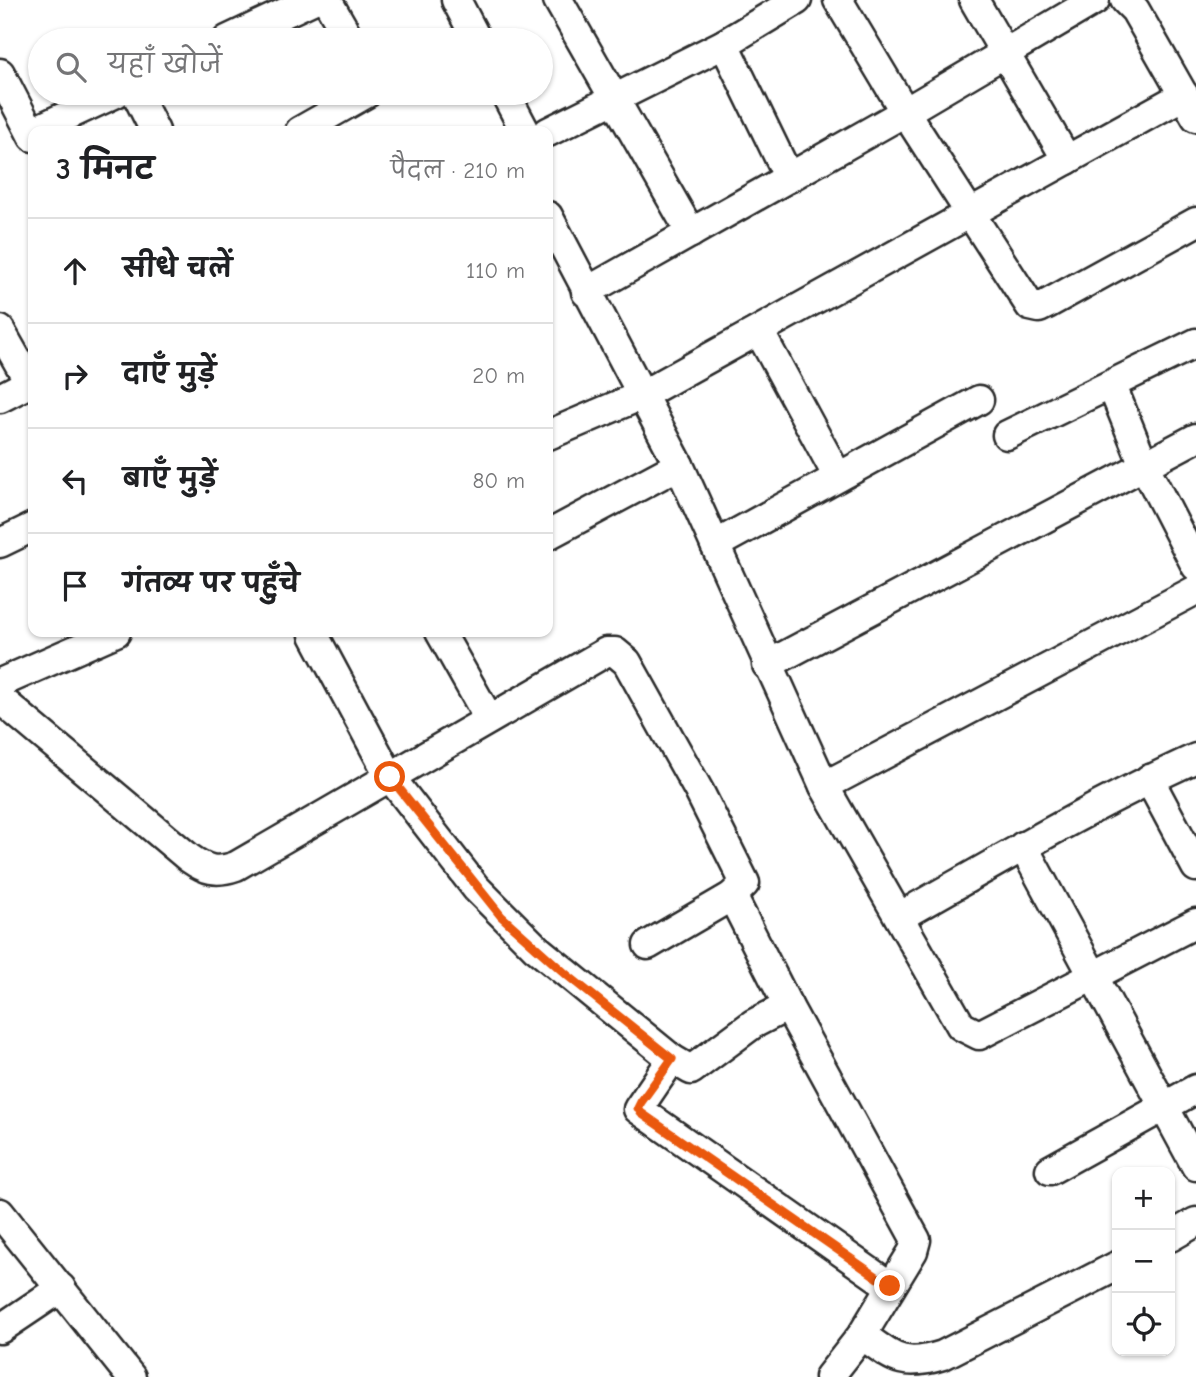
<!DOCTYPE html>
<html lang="hi">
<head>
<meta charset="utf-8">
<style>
	:root { --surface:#fff; --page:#f6f6f6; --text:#202124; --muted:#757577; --line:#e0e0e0 }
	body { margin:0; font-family:"Comic Neue","Playpen Sans Deva",sans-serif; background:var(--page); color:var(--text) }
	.controls { position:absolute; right:21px; bottom:21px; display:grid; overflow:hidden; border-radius:14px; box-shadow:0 2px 5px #0004 }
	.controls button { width:63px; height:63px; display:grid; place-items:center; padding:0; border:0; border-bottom:2px solid var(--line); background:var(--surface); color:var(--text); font:35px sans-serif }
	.stop { position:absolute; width:21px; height:21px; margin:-16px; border:5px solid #ea580c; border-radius:50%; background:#fff }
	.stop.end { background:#ea580c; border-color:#fff; box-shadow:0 2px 7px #0008 }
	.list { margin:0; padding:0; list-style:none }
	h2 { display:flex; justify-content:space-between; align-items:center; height:91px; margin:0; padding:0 28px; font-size:30px }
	h2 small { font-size:23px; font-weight:400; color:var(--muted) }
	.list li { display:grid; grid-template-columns:46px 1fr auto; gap:21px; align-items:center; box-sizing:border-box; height:105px; padding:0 28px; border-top:2px solid var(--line) }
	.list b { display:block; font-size:26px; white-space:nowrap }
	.list em { font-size:23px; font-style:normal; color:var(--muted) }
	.icon { flex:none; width:38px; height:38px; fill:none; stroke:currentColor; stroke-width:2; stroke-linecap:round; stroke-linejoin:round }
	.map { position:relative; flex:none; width:1196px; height:1377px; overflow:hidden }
	.search { position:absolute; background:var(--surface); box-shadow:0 2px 5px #0004; left:28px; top:28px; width:525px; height:77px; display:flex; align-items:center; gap:18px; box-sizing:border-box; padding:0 24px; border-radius:38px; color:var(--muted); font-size:26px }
	.panel { position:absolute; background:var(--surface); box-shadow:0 2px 5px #0004; left:28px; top:126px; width:525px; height:511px; border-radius:14px }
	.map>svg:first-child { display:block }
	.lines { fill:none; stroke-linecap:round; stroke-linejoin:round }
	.minor-casing { stroke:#2b2b2b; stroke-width:33 }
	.minor { stroke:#fff; stroke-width:28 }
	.route { stroke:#ea580c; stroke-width:9 }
</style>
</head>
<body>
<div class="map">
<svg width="1196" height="1377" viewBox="0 0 1196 1377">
	<rect width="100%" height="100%" fill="#fff"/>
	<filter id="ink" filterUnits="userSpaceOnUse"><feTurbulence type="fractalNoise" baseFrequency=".0143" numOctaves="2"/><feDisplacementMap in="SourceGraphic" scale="14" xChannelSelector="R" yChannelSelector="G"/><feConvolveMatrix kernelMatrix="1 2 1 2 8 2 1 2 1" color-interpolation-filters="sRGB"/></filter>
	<g filter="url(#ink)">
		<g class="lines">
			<defs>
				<g id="minor">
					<polyline points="327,0 350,40"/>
					<polyline points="456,0 477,40"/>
					<polyline points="558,0 691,233"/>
					<polyline points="838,0 905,112 1030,306 1039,308 1047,304 1196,222"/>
					<polyline points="974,0 1067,160"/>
					<polyline points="1125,0 1135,10 1196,117"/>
					<polyline points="227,40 312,0"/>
					<polyline points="724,44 789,178"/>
					<polyline points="0,73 33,137"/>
					<polyline points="136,93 155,131"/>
					<polyline points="505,93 525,131"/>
					<polyline points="34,131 116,93"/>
					<polyline points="300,131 367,93"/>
					<polyline points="548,132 724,44 797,0"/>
					<polyline points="548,216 679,465 824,786 961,1026 979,1035 1196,923"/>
					<polyline points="586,292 905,112 1095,0"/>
					<polyline points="0,330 30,383"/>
					<polyline points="759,331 838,477"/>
					<polyline points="1112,386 1144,465 1196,566"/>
					<polyline points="0,398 33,381"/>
					<polyline points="548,435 642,395 1184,95"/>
					<polyline points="1007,435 1196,343"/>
					<polyline points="548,535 679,465"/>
					<polyline points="0,543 33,527"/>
					<polyline points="715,545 979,400"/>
					<polyline points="440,632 489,719"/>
					<polyline points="314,635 390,777 476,888 536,948 672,1059"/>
					<polyline points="767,665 1196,438"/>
					<polyline points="0,683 116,632"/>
					<path d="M0 699 189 858C206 870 216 873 236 866L606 652H615L627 662 699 791 745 883 732 896 648 945"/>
					<polyline points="1149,779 1196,867"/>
					<polyline points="824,786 1196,590"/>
					<polyline points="1023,846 1196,1166"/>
					<polyline points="732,896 788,1006 916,1240 913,1251 862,1335 829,1377"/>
					<path d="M899 917C997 862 1094 804 1196 758"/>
					<polyline points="788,1006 753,1024 691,1070 672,1059 638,1109 890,1286"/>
					<polyline points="1050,1170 1196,1089"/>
					<polyline points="0,1213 131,1377"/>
					<polyline points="1170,1237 1196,1222"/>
					<polyline points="0,1329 61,1288"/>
					<path d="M862 1335C894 1358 902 1368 943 1355L1117 1266"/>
				</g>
			</defs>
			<use href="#minor" class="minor-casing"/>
			<use href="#minor" class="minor"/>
		</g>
	</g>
	<g class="lines" filter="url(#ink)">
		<polyline class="route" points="390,777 501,916 567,975 672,1059 641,1102 638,1108 641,1113 890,1286"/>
	</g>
</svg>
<div class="controls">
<button>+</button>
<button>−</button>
<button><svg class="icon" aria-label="locate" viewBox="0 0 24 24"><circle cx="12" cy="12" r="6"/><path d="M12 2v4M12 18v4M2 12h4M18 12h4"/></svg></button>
</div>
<div class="stop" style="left:390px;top:777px"></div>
<div class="stop end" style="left:890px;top:1286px"></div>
<div class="search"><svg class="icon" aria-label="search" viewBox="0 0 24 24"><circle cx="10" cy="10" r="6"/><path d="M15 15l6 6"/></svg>यहाँ खोजें</div>
<section class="panel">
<h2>3 मिनट<small>पैदल · 210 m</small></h2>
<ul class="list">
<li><svg class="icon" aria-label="ahead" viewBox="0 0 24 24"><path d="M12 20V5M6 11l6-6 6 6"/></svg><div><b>सीधे चलें</b></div><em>110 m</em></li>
<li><svg class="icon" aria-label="right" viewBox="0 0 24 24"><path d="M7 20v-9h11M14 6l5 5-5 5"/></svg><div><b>दाएँ मुड़ें</b></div><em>20 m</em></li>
<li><svg class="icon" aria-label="left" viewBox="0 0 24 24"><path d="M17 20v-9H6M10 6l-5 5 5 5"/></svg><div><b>बाएँ मुड़ें</b></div><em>80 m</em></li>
<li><svg class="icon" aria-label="arrive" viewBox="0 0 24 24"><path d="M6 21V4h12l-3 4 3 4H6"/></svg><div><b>गंतव्य पर पहुँचे</b></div></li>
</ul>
</section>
</div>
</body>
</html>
